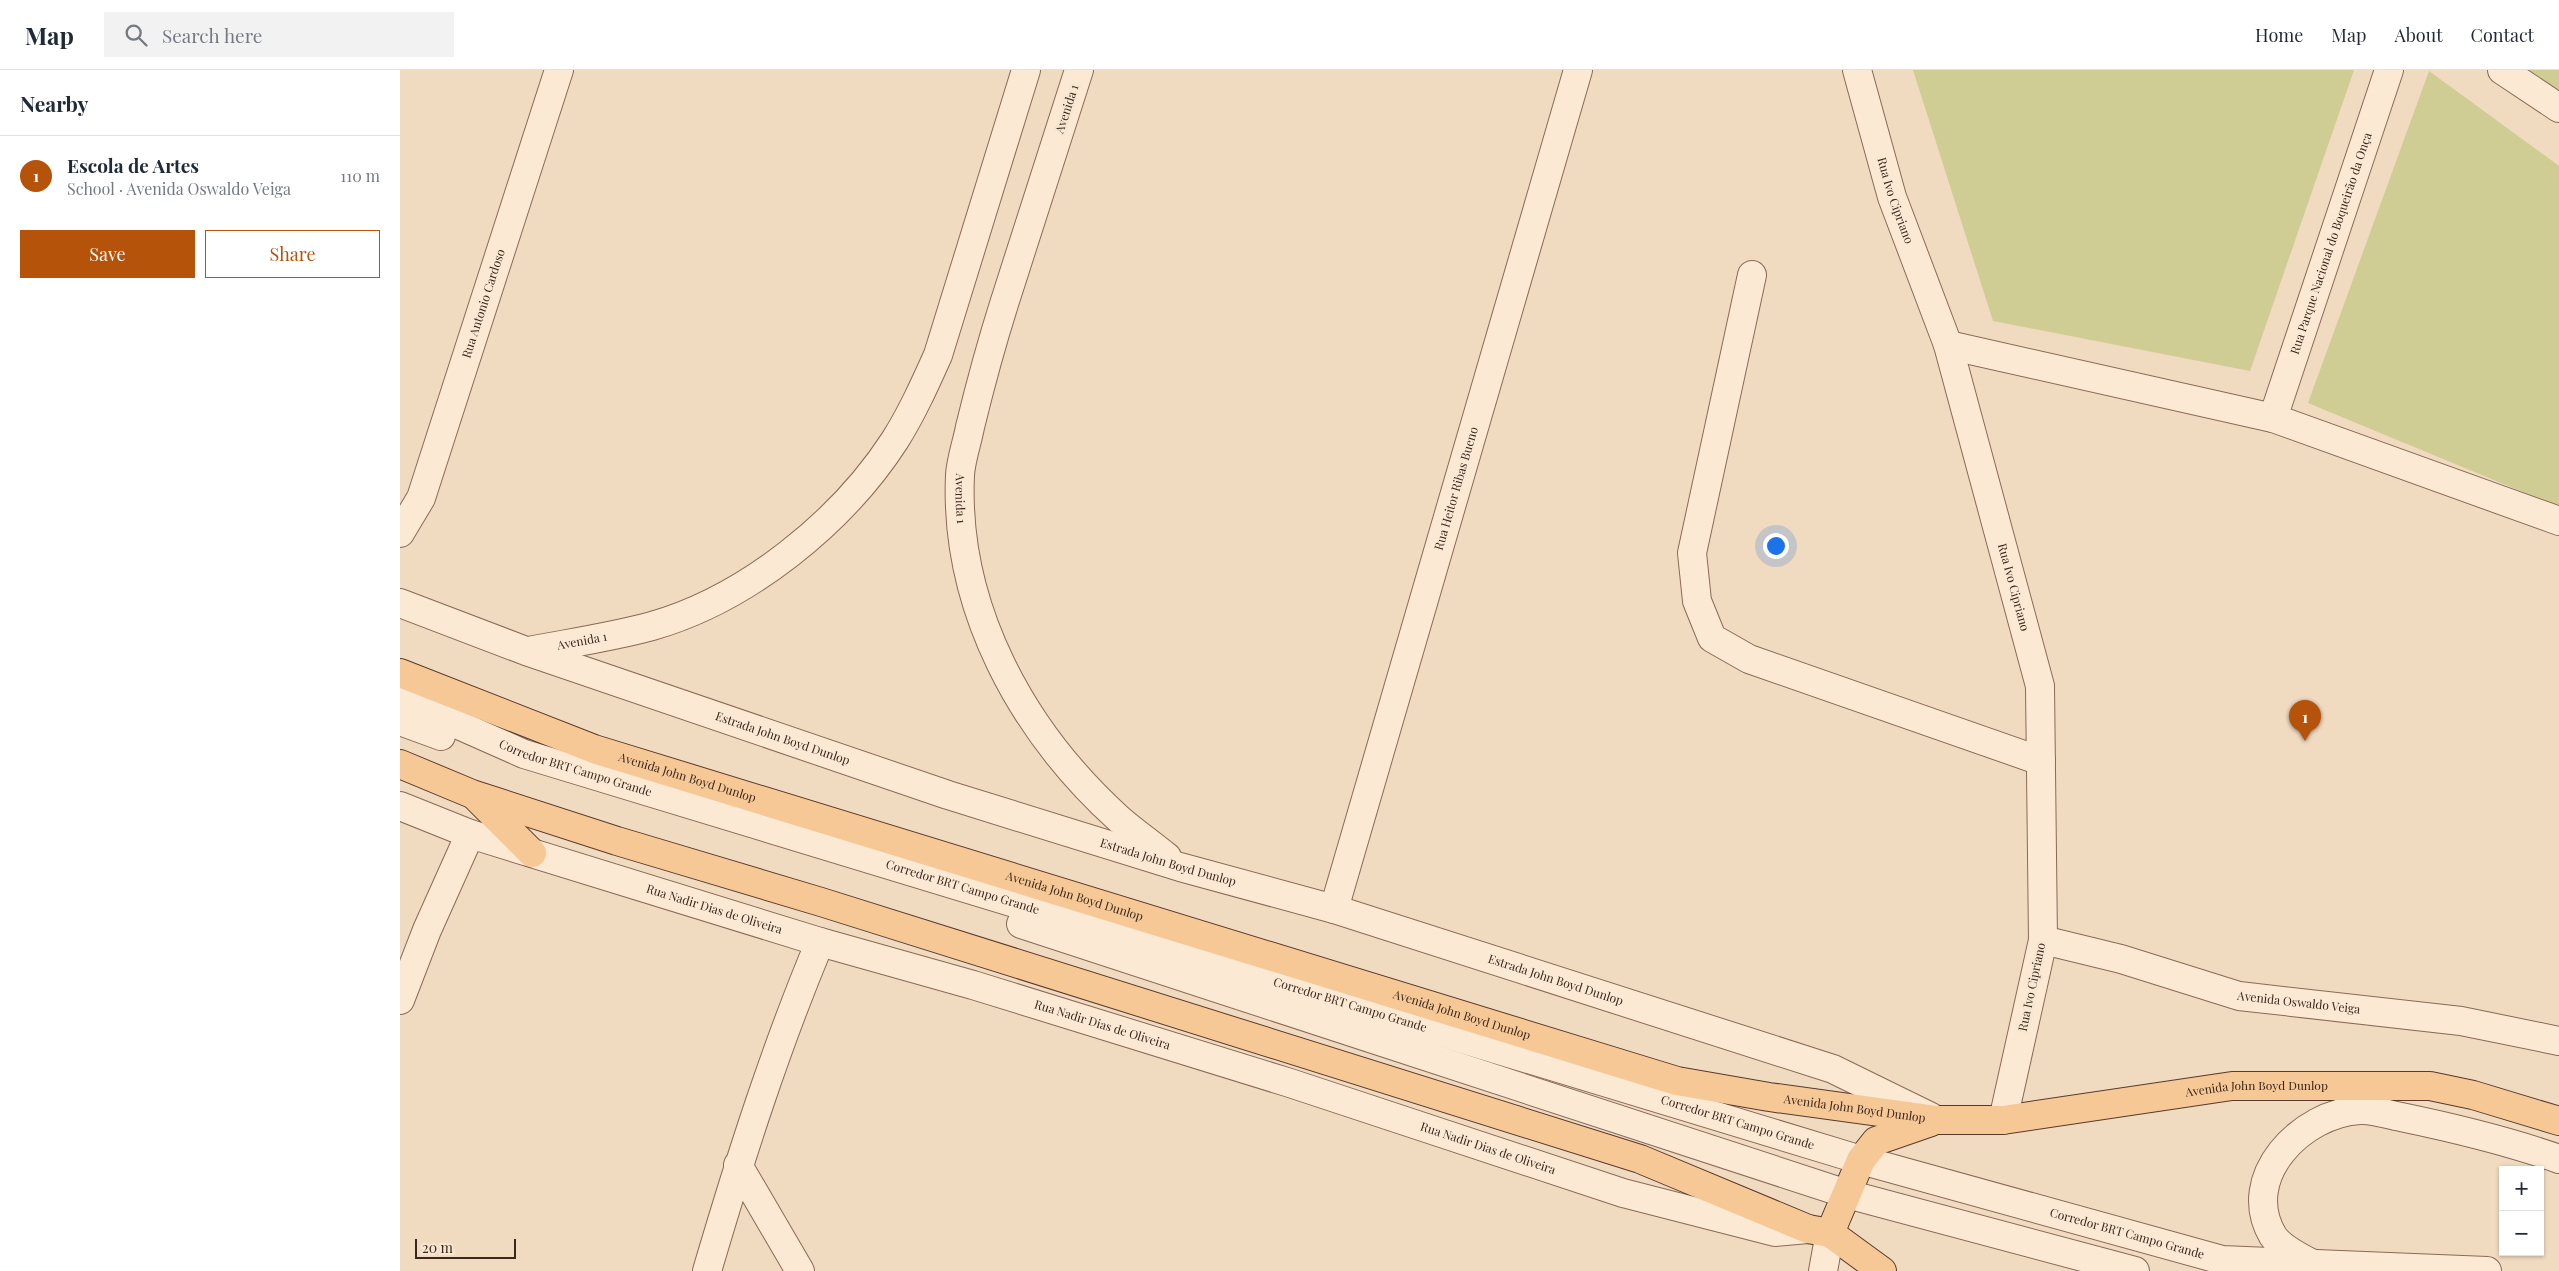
<!DOCTYPE html>
<html lang="en">
<head>
<meta charset="utf-8">
<style>
	:root { --surface:#fff; --page:#f2f2f3; --text:#1f2937; --muted:#747a83; --line:#e0e1e3; --accent:#b45309 }
	body { margin:0; font-family:"Playfair Display",serif; background:var(--page); color:var(--text) }
	.controls { position:absolute; right:15px; bottom:15px; display:grid; overflow:hidden; border-radius:0px; box-shadow:0 1px 4px #0004 }
	.controls button { width:45px; height:45px; display:grid; place-items:center; padding:0; border:0; border-bottom:1px solid var(--line); background:var(--surface); color:var(--text); font:25px sans-serif }
	.scale { position:absolute; left:15px; bottom:12px; width:101px; box-sizing:border-box; padding-left:5px; border:2px solid #39261c; border-top:0; font-size:14px; line-height:18px; white-space:nowrap; color:#39261c; -webkit-text-stroke:4px #f7e6d0; paint-order:stroke }
	.you { position:absolute; left:1375px; top:475px; width:18px; height:18px; margin:-12px; border:4px solid #fff; border-radius:50%; background:#1a73e8; box-shadow:0 0 0 8px #1a73e833 }
	.badge { display:grid; place-items:center; width:32px; height:32px; border-radius:50%; background:var(--accent); color:#fff; font-size:16px; font-weight:700 }
	.pin { position:absolute; translate:-50% -41px; filter:drop-shadow(0 1px 2px #0008) }
	.pin::after { content:''; position:absolute; top:26px; width:18px; height:15px; background:inherit; clip-path:polygon(0 0,100% 0,50% 100%) }
	.list { margin:0; padding:0; list-style:none }
	h2 { display:flex; justify-content:space-between; align-items:center; height:65px; margin:0; padding:0 20px; font-size:21px }
	h2 small { font-size:16px; font-weight:400; color:var(--muted) }
	.list li { display:grid; grid-template-columns:32px 1fr auto; gap:15px; align-items:center; box-sizing:border-box; height:80px; padding:0 20px; border-top:1px solid var(--line) }
	.list b { display:block; font-size:19px; white-space:nowrap }
	.list p { margin:0; font-size:16px; white-space:nowrap; color:var(--muted) }
	.list em { font-size:16px; font-style:normal; color:var(--muted) }
	.actions { display:flex; gap:10px; padding:15px 20px }
	.actions a { flex:1; padding:11px 0; border:1px solid var(--accent); border-radius:0px; text-align:center; font-size:18px; color:var(--accent) }
	.actions .main { background:var(--accent); color:#fff }
	.icon { flex:none; width:28px; height:28px; fill:none; stroke:currentColor; stroke-width:2; stroke-linecap:round; stroke-linejoin:round }
	.map { position:relative; flex:none; width:2159px; height:1201px; overflow:hidden }
	header { display:flex; align-items:center; gap:30px; box-sizing:border-box; height:70px; padding:0 25px; background:var(--surface); border-bottom:1px solid var(--line) }
	header strong { font-size:24px }
	nav { display:flex; gap:28px; margin-inline-start:auto; font-size:18px }
	.search { width:350px; height:45px; background:var(--page); display:flex; align-items:center; gap:12px; box-sizing:border-box; padding:0 18px; border-radius:0px; color:var(--muted); font-size:19px }
	main { display:flex }
	aside { flex:1; background:var(--surface) }
	.map>svg:first-child { display:block }
	.green { fill:#cfcc94 }
	.lines { fill:none; stroke-linecap:round; stroke-linejoin:round }
	.minor-casing { stroke:#8a6a57; stroke-width:30 }
	.major-casing { stroke:#58392c; stroke-width:30 }
	.minor { stroke:#fbe9d4; stroke-width:28 }
	.major { stroke:#f6c896; stroke-width:28 }
	.labels { text-anchor:middle; stroke-width:5; stroke-linejoin:round; paint-order:stroke }
	.street-label { font-size:12px; fill:#39261c; stroke:#f7e6d0 }
</style>
</head>
<body>
<header>
<strong>Map</strong>
<div class="search"><svg class="icon" aria-label="search" viewBox="0 0 24 24"><circle cx="10" cy="10" r="6"/><path d="M15 15l6 6"/></svg>Search here</div>
<nav><a>Home</a><a>Map</a><a>About</a><a>Contact</a></nav>
</header>
<main>
<aside>
<h2>Nearby<small></small></h2>
<ul class="list">
<li><span class="badge">1</span><div><b>Escola de Artes</b><p>School · Avenida Oswaldo Veiga</p></div><em>110 m</em></li>
</ul>
<div class="actions"><a class="main">Save</a><a>Share</a></div>
</aside>
<div class="map">
<svg width="2159" height="1201" viewBox="0 0 2159 1201">
	<rect width="100%" height="100%" fill="#f0dac0"/>
	<g class="green">
		<polygon points="1513,0 1954,0 1850,301 1593,251"/>
		<polygon points="2095,0 2159,0 2159,41"/>
		<polygon points="2029,1 2159,96 2159,437 1908,333"/>
	</g>
	<g class="lines">
		<defs>
			<g id="minor">
				<path id="s1" d="M679 0C654 78 629 156 604 234 591 275 580 316 570 357 567 373 561 389 560 405 554 538 622 661 719 749 734 762 751 774 767 787"/>
				<path id="s2" d="M1457 0 1492 127 1548 275 1640 616 1643 870 1603 1050"/>
				<polyline points="2102,0 2159,38"/>
				<polyline points="1352,205 1292,483 1297,531 1312,568 1349,589 1641,691"/>
				<polyline points="1548,275 1873,348 2159,451"/>
				<path id="s3" d="M1873 348 1989 0"/>
				<path id="s4" d="M0 463 21 428 159 0"/>
				<path id="s5" d="M0 533 126 581 548 725 780 797 934 839 1433 999 1531 1047"/>
				<path id="s6" d="M129 581C170 573 212 567 252 556 347 529 442 452 495 370 512 343 525 314 538 285L626 0"/>
				<path id="s7" d="M0 629 124 684 1461 1090 1822 1190 2087 1201"/>
				<polyline points="0,651 41,666"/>
				<path id="s8" d="M0 736 70 764 420 872 573 915 890 1013 1223 1123 1375 1162 1408 1159"/>
				<path id="s9" d="M934 839 1178 0"/>
				<polyline points="621,854 1447,1124 1735,1201"/>
				<path id="s10" d="M1643 870 1721 889 1839 926 2061 951 2159 971"/>
				<polyline points="0,930 27,860 70,764"/>
				<polyline points="338,1095 400,1201"/>
				<path d="M1913 1194C1901 1188 1881 1178 1873 1166 1838 1107 1902 1043 1960 1040 1973 1039 1989 1045 2001 1047 2054 1058 2108 1071 2159 1089"/>
				<path d="M307 1201C340 1089 375 979 420 872"/>
				<polyline points="1423,1201 1430,1163"/>
			</g>
			<g id="major">
				<path id="s11" d="M0 603 194 679 1277 1011 1369 1027 1537 1050H1603L1832 1016H2030L2073 1025 2159 1051"/>
				<polyline points="0,694 72,724 217,771 421,832 1240,1089 1408,1159 1430,1163 1482,1201"/>
				<polyline points="77,728 132,783"/>
				<polyline points="1430,1163 1461,1090 1476,1071 1531,1052"/>
			</g>
		</defs>
		<use href="#minor" class="minor-casing"/>
		<use href="#major" class="major-casing"/>
		<use href="#minor" class="minor"/>
		<use href="#major" class="major"/>
	</g>
	<g class="labels">
		<g class="street-label">
			<text transform="translate(667 39) rotate(-72)" y="4">Avenida 1</text>
			<text dy="4" stroke="none"><textPath href="#s2" startOffset="136">Rua Ivo Cipriano</textPath></text>
			<text dy="4" stroke="none"><textPath href="#s3" startOffset="184">Rua Parque Nacional do Boqueirão da Onça</textPath></text>
			<text dy="4" stroke="none"><textPath href="#s4" startOffset="245">Rua Antonio Cardoso</textPath></text>
			<text dy="4" stroke="none"><textPath href="#s9" startOffset="438">Rua Heitor Ribas Bueno</textPath></text>
			<text dy="4" stroke="none"><textPath href="#s1" startOffset="446">Avenida 1</textPath></text>
			<text dy="4" stroke="none"><textPath href="#s2" startOffset="541">Rua Ivo Cipriano</textPath></text>
			<text dy="4" stroke="none"><textPath href="#s6" startOffset="54">Avenida 1</textPath></text>
			<text dy="4" stroke="none"><textPath href="#s5" startOffset="406">Estrada John Boyd Dunlop</textPath></text>
			<text dy="4" stroke="none"><textPath href="#s7" startOffset="189">Corredor BRT Campo Grande</textPath></text>
			<text dy="4" stroke="none"><textPath href="#s11" startOffset="306">Avenida John Boyd Dunlop</textPath></text>
			<text dy="4" stroke="none"><textPath href="#s5" startOffset="811">Estrada John Boyd Dunlop</textPath></text>
			<text dy="4" stroke="none"><textPath href="#s7" startOffset="594">Corredor BRT Campo Grande</textPath></text>
			<text dy="4" stroke="none"><textPath href="#s11" startOffset="711">Avenida John Boyd Dunlop</textPath></text>
			<text dy="4" stroke="none"><textPath href="#s8" startOffset="331">Rua Nadir Dias de Oliveira</textPath></text>
			<text dy="4" stroke="none"><textPath href="#s5" startOffset="1216">Estrada John Boyd Dunlop</textPath></text>
			<text transform="translate(1632 917) rotate(-78)" y="4">Rua Ivo Cipriano</text>
			<text dy="4" stroke="none"><textPath href="#s10" startOffset="264">Avenida Oswaldo Veiga</textPath></text>
			<text dy="4" stroke="none"><textPath href="#s7" startOffset="999">Corredor BRT Campo Grande</textPath></text>
			<text dy="4" stroke="none"><textPath href="#s11" startOffset="1116">Avenida John Boyd Dunlop</textPath></text>
			<text dy="4" stroke="none"><textPath href="#s8" startOffset="736">Rua Nadir Dias de Oliveira</textPath></text>
			<text dy="4" stroke="none"><textPath href="#s11" startOffset="1926">Avenida John Boyd Dunlop</textPath></text>
			<text dy="4" stroke="none"><textPath href="#s11" startOffset="1521">Avenida John Boyd Dunlop</textPath></text>
			<text dy="4" stroke="none"><textPath href="#s7" startOffset="1404">Corredor BRT Campo Grande</textPath></text>
			<text dy="4" stroke="none"><textPath href="#s8" startOffset="1141">Rua Nadir Dias de Oliveira</textPath></text>
			<text dy="4" stroke="none"><textPath href="#s7" startOffset="1809">Corredor BRT Campo Grande</textPath></text>
		</g>
	</g>
</svg>
<div class="controls">
<button>+</button>
<button>−</button>
</div>
<div class="scale">20 m</div>
<div class="you"></div>
<div class="pin badge" style="left:1905px;top:671px">1</div>
</div>
</main>
</body>
</html>
